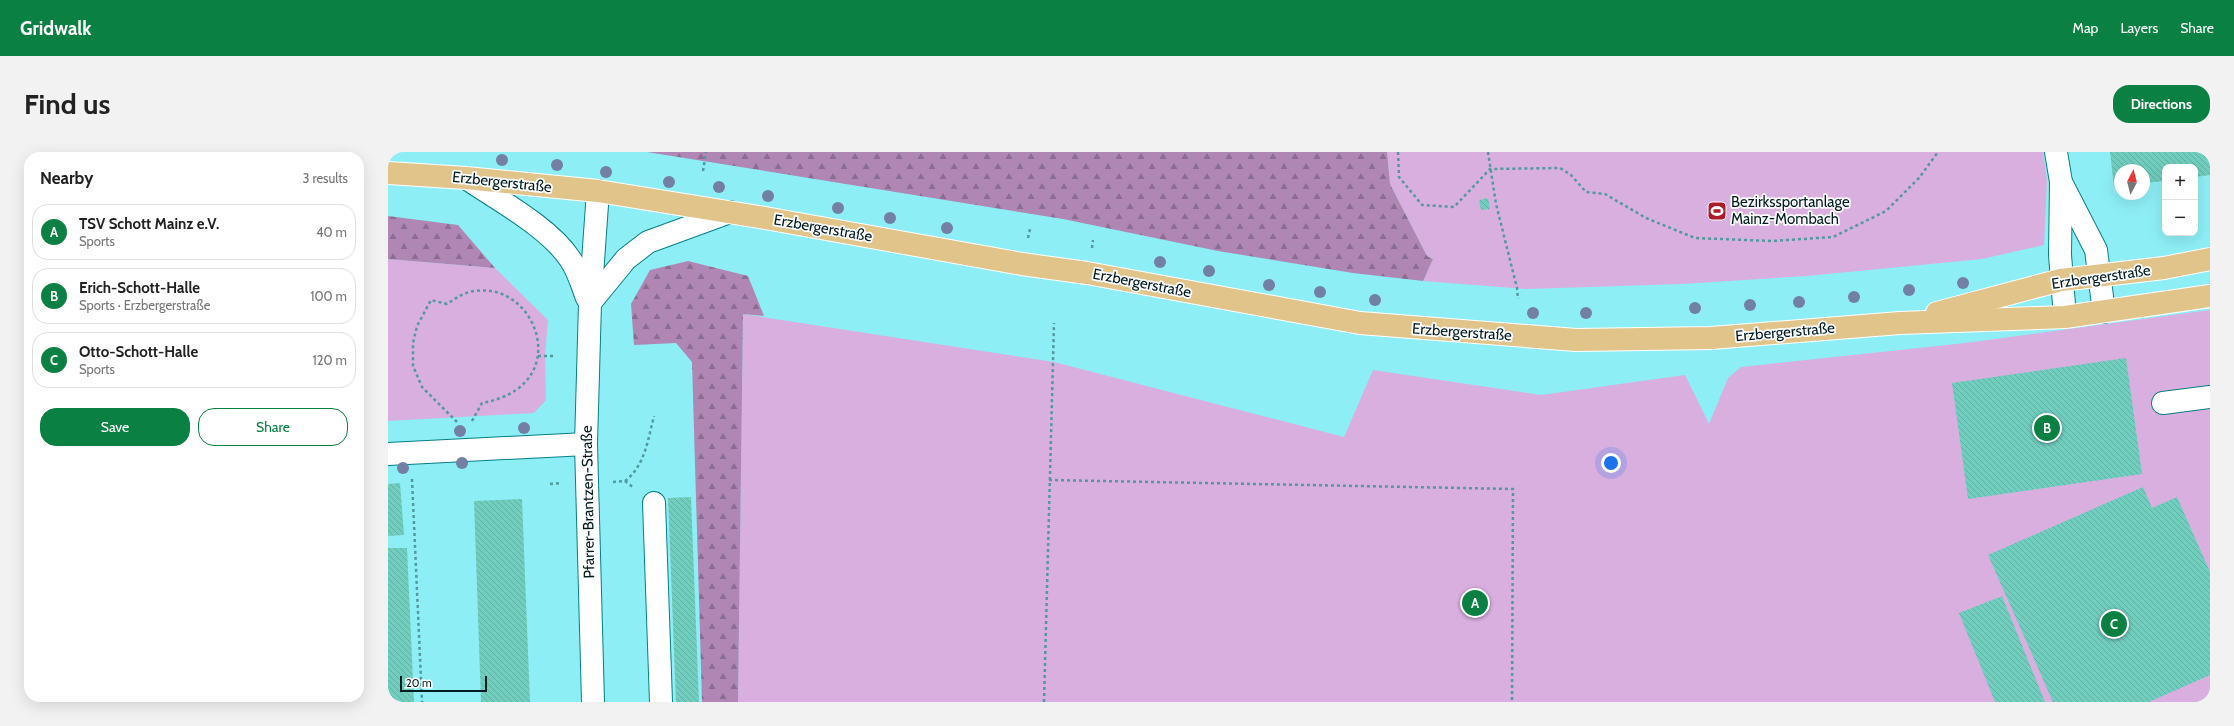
<!DOCTYPE html>
<html lang="en">
<head>
<meta charset="utf-8">
<style>
	:root { --surface:#fff; --page:#f2f2f2; --text:#222; --muted:#767676; --line:#e0e0e0; --accent:#0b8043 }
	body { margin:0; font-family:Cabin,sans-serif; background:var(--page); color:var(--text) }
	.controls { position:absolute; right:12px; top:12px; display:grid; overflow:hidden; border-radius:8px; box-shadow:0 4px 16px #0002 }
	.controls button { width:36px; height:36px; display:grid; place-items:center; padding:0; border:0; border-bottom:1px solid var(--line); background:var(--surface); color:var(--text); font:20px sans-serif }
	.compass { position:absolute; left:1726px; top:12px; width:36px; height:36px; border-radius:50%; background:var(--surface); box-shadow:0 4px 16px #0002; rotate:7deg }
	.scale { position:absolute; left:12px; bottom:10px; width:87px; box-sizing:border-box; padding-left:4px; border:2px solid #001c1e; border-top:0; font-size:11px; line-height:14px; white-space:nowrap; color:#001c1e; -webkit-text-stroke:3px #fdfdfd; paint-order:stroke }
	.you { position:absolute; left:1223px; top:311px; width:14px; height:14px; margin:-10px; border:3px solid #fff; border-radius:50%; background:#1a73e8; box-shadow:0 0 0 6px #1a73e833 }
	.badge { display:grid; place-items:center; width:26px; height:26px; border-radius:50%; background:var(--accent); color:#fff; font-size:13px; font-weight:700 }
	.pin { position:absolute; translate:-50% -50%; border:2px solid #fff; box-shadow:0 1px 4px #0006 }
	.list { margin:0; padding:0; list-style:none }
	h2 { display:flex; justify-content:space-between; align-items:center; height:52px; margin:0; padding:0 16px; font-size:17px }
	h2 small { font-size:13px; font-weight:400; color:var(--muted) }
	.list li { display:grid; grid-template-columns:26px 1fr auto; gap:12px; align-items:center; box-sizing:border-box; height:56px; margin:0 8px 8px; padding:0 8px; border:1px solid var(--line); border-radius:16px }
	.list b { display:block; font-size:15px; white-space:nowrap }
	.list p { margin:0; font-size:13px; white-space:nowrap; color:var(--muted) }
	.list em { font-size:13px; font-style:normal; color:var(--muted) }
	.actions { display:flex; gap:8px; padding:12px 16px }
	.actions a { flex:1; padding:9px 0; border:1px solid var(--accent); border-radius:16px; text-align:center; font-size:14px; color:var(--accent) }
	.actions .main { background:var(--accent); color:#fff }
	.map { position:relative; flex:none; width:1822px; height:550px; overflow:hidden; border-radius:16px }
	header { display:flex; align-items:center; gap:24px; box-sizing:border-box; height:56px; padding:0 20px; background:var(--accent); color:#fff }
	header strong { font-size:19px }
	nav { display:flex; gap:22px; margin-inline-start:auto; font-size:14px }
	.intro { display:flex; align-items:center; justify-content:space-between; box-sizing:border-box; height:96px; padding:0 24px }
	h1 { margin:0; font-size:28px }
	.button { padding:10px 18px; border-radius:16px; background:var(--accent); color:#fff; font-size:14px; font-weight:700 }
	main { display:flex; gap:24px; padding:0 24px }
	aside { flex:1; background:var(--surface); border-radius:16px; box-shadow:0 4px 16px #0002 }
	.map>svg:first-child { display:block }
	.green { fill:#d9afdf }
	.forest { fill:url(#forest-firs) }
	.building { fill:url(#building-back-hatch) }
	.lines { fill:none; stroke-linecap:round; stroke-linejoin:round }
	.minor-casing { stroke:#067f87; stroke-width:24 }
	.major-casing { stroke:#fff; stroke-width:24 }
	.path { stroke:#54989e; stroke-width:2.5; stroke-dasharray:3 3; stroke-linecap:butt }
	.minor { stroke:#fff; stroke-width:22 }
	.major { stroke:#e0c48a; stroke-width:22 }
	.tree { fill:#7180a4 }
	.labels { text-anchor:middle; stroke-width:3.5; stroke-linejoin:round; paint-order:stroke }
	.street-label { font-size:15px; fill:#001c1e; stroke:#fdfdfd }
	.poi-label { font-size:15px; fill:#001c1e; stroke:#fdfdfd; text-anchor:start }
</style>
</head>
<body>
<header>
<strong>Gridwalk</strong>
<nav><a>Map</a><a>Layers</a><a>Share</a></nav>
</header>
<div class="intro"><h1>Find us</h1><a class="button">Directions</a></div>
<main>
<aside>
<h2>Nearby<small>3 results</small></h2>
<ul class="list">
<li><span class="badge">A</span><div><b>TSV Schott Mainz e.V.</b><p>Sports</p></div><em>40 m</em></li>
<li><span class="badge">B</span><div><b>Erich-Schott-Halle</b><p>Sports · Erzbergerstraße</p></div><em>100 m</em></li>
<li><span class="badge">C</span><div><b>Otto-Schott-Halle</b><p>Sports</p></div><em>120 m</em></li>
</ul>
<div class="actions"><a class="main">Save</a><a>Share</a></div>
</aside>
<div class="map">
<svg width="1822" height="550" viewBox="0 0 1822 550">
	<defs>
		<pattern id="forest-firs" width="22" height="20" patternUnits="userSpaceOnUse"><rect width="22" height="20" fill="#af86b4"/><path d="M5 1l3.5 6h-7zM16 11l3.5 6h-7z" fill="#8c6d92"/></pattern>
		<pattern id="building-back-hatch" width="6" height="6" patternUnits="userSpaceOnUse"><rect width="6" height="6" fill="#71cebf"/><path d="M-1 5l2 2M0 0l6 6M5-1l2 2" fill="none" stroke="#60b0a4"/></pattern>
	</defs>
	<rect width="100%" height="100%" fill="#8eeef6"/>
	<g class="green">
		<polygon points="999,0 1655,0 1659,29 1656,93 1594,107 1419,124 1293,132 1139,137 1035,129 1045,107 1039,104 1002,32"/>
		<polygon points="0,107 107,116 160,168 157,204 158,248 146,261 0,269"/>
		<polygon points="1822,158 1822,550 350,550 355,162 666,210 956,285 985,218 1153,243 1297,223 1321,272 1340,226 1353,215 1577,191"/>
	</g>
	<g class="forest">
		<polygon points="259,0 999,0 1002,32 1039,104 1045,107 1035,129 965,121 830,99 675,67"/>
		<polygon points="0,64 70,73 107,116 0,107"/>
		<polygon points="300,109 360,124 376,164 355,162 350,550 314,550 304,210 288,191 246,193 243,152 262,118"/>
	</g>
	<g class="building">
		<polygon points="1722,0 1822,0 1822,23 1807,25 1807,15 1777,15 1777,29 1756,31 1756,18 1732,18 1732,34 1726,35"/>
		<polygon points="1100,46 1102,57 1093,58 1091,48"/>
		<polygon points="1738,206 1754,322 1580,347 1564,231"/>
		<polygon points="12,331 16,383 0,384 0,332"/>
		<polygon points="1755,335 1764,356 1789,345 1822,420 1822,523 1761,550 1665,550 1600,403"/>
		<polygon points="303,345 311,550 288,550 280,346"/>
		<polygon points="134,347 142,550 93,550 86,349"/>
		<polygon points="0,396 19,396 26,550 0,550"/>
		<polygon points="1614,444 1657,550 1607,550 1571,461"/>
	</g>
	<g class="lines">
		<defs>
			<g id="minor">
				<polyline points="1668,0 1673,30 1672,103 1677,165"/>
				<path d="M78 26C110 48 161 75 182 107 190 118 194 133 199 146"/>
				<polyline points="1674,32 1708,98 1716,160"/>
				<polyline points="202,151 238,107 260,90 342,60"/>
				<polyline points="1775,251 1822,245"/>
				<polyline points="0,302 198,292"/>
				<polyline points="266,351 273,550"/>
				<polyline points="205,550 198,292 202,151 210,39"/>
			</g>
			<g id="major">
				<polyline points="0,21 78,26 210,39 377,66 634,112 699,121 972,171 1188,188 1323,186 1512,171 1677,165 1822,144"/>
				<polyline points="1549,161 1673,128 1776,116 1822,107"/>
			</g>
		</defs>
		<use href="#minor" class="minor-casing"/>
		<use href="#major" class="major-casing"/>
		<g class="path">
			<polyline points="1010,0 1011,25 1034,53 1066,55 1102,17 1172,16 1183,23 1198,40 1217,42 1258,66 1307,86 1384,89 1445,85 1498,59 1531,26 1550,0"/>
			<polyline points="1100,0 1108,52 1129,136 1130,147"/>
			<polyline points="315,19 318,0"/>
			<polyline points="640,86 642,77"/>
			<polyline points="704,96 705,88"/>
			<polyline points="150,204 166,204"/>
			<path d="M69 270 34 235 25 214V191L29 174 43 148 59 152C68 146 76 140 87 139 141 131 175 206 128 238 118 245 105 249 94 251L84 269"/>
			<polyline points="24,327 34,550"/>
			<polyline points="661,328 1125,337 1124,550"/>
			<path d="M237 329C257 314 260 287 266 264"/>
			<polyline points="225,330 237,329 246,336"/>
			<polyline points="162,332 174,331"/>
			<polyline points="656,550 666,171"/>
		</g>
		<use href="#minor" class="minor"/>
		<use href="#major" class="major"/>
	</g>
	<g class="tree">
		<circle cx="114" cy="8" r="6"/>
		<circle cx="169" cy="13" r="6"/>
		<circle cx="218" cy="20" r="6"/>
		<circle cx="281" cy="30" r="6"/>
		<circle cx="331" cy="35" r="6"/>
		<circle cx="380" cy="44" r="6"/>
		<circle cx="450" cy="56" r="6"/>
		<circle cx="502" cy="66" r="6"/>
		<circle cx="559" cy="76" r="6"/>
		<circle cx="772" cy="110" r="6"/>
		<circle cx="821" cy="119" r="6"/>
		<circle cx="1575" cy="131" r="6"/>
		<circle cx="881" cy="133" r="6"/>
		<circle cx="1521" cy="138" r="6"/>
		<circle cx="932" cy="140" r="6"/>
		<circle cx="1466" cy="145" r="6"/>
		<circle cx="987" cy="148" r="6"/>
		<circle cx="1411" cy="150" r="6"/>
		<circle cx="1362" cy="153" r="6"/>
		<circle cx="1307" cy="156" r="6"/>
		<circle cx="1145" cy="161" r="6"/>
		<circle cx="1198" cy="161" r="6"/>
		<circle cx="136" cy="276" r="6"/>
		<circle cx="72" cy="279" r="6"/>
		<circle cx="74" cy="311" r="6"/>
		<circle cx="15" cy="316" r="6"/>
	</g>
	<defs>
		<symbol id="stadium-square" viewBox="-11 -11 22 22"><rect x="-9" y="-9" width="18" height="18" rx="4" fill="#ae1a2b" stroke="#fdfdfd"/><path d="M0-5a6.5 5 0 1 0 0 10a6.5 5 0 1 0 0-10ZM-3.5-1.8h7v3.6h-7Z" fill="#fff"/></symbol>
	</defs>
	<g fill-rule="evenodd">
		<use href="#stadium-square" x="1318" y="48" width="22" height="22"/>
	</g>
	<g class="labels">
		<g class="street-label">
			<text transform="translate(114 30) rotate(6)" y="5">Erzbergerstraße</text>
			<text transform="translate(435 76) rotate(10)" y="5">Erzbergerstraße</text>
			<text transform="translate(1713 125) rotate(-8)" y="5">Erzbergerstraße</text>
			<text transform="translate(754 131) rotate(11)" y="5">Erzbergerstraße</text>
			<text transform="translate(1074 180) rotate(4)" y="5">Erzbergerstraße</text>
			<text transform="translate(1397 180) rotate(-5)" y="5">Erzbergerstraße</text>
			<text transform="translate(200 350) rotate(-91)" y="5">Pfarrer-Brantzen-Straße</text>
		</g>
		<g class="poi-label">
			<text x="1343" y="55">Bezirkssportanlage<tspan x="1343" dy="17">Mainz-Mombach</tspan></text>
		</g>
	</g>
</svg>
<div class="controls">
<button>+</button>
<button>−</button>
</div>
<svg class="compass" viewBox="-18 -18 36 36"><path d="M0-13l5 13h-10z" fill="#e53935"/><path d="M0 13l5-13h-10z" fill="#767676"/></svg>
<div class="scale">20 m</div>
<div class="you"></div>
<div class="pin badge" style="left:1087px;top:451px">A</div>
<div class="pin badge" style="left:1659px;top:276px">B</div>
<div class="pin badge" style="left:1726px;top:472px">C</div>
</div>
</main>
</body>
</html>
